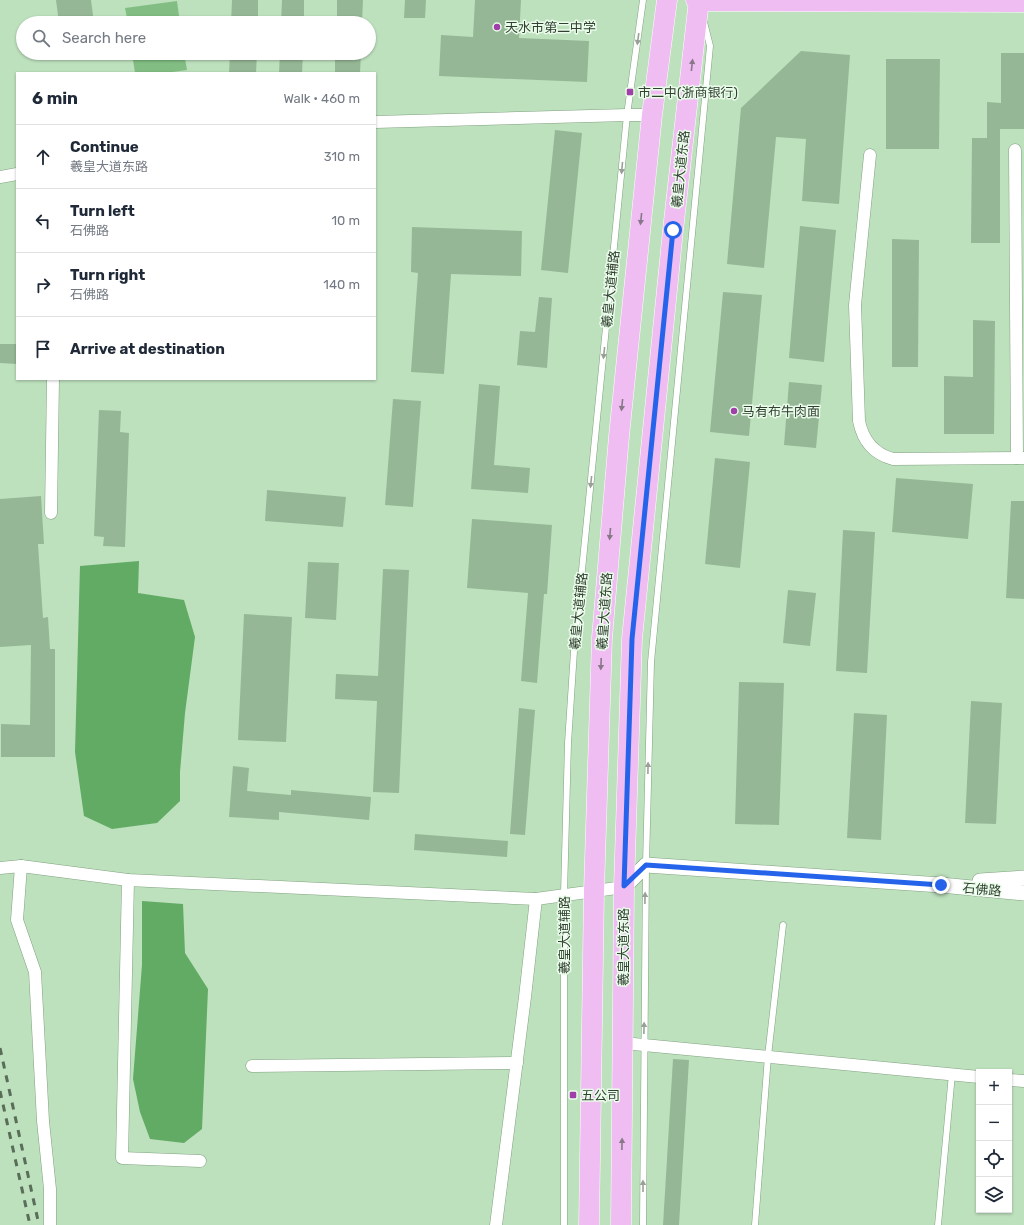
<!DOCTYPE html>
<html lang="en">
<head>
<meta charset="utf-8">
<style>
	:root { --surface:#fff; --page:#f6f6f7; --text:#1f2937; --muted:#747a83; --line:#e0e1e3 }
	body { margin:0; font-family:Rubik,"Noto Sans SC",sans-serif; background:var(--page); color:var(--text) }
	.controls { position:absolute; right:12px; bottom:12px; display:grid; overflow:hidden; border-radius:0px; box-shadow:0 1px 3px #0004 }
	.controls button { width:36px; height:36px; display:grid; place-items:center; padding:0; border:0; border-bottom:1px solid var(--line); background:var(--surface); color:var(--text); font:20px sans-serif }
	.stop { position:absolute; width:12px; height:12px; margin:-9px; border:3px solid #2563eb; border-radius:50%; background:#fff }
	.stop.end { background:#2563eb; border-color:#fff; box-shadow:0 1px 4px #0008 }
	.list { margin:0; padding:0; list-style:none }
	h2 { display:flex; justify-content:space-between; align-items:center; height:52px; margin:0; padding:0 16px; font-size:17px }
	h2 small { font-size:13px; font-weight:400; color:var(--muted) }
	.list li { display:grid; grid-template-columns:26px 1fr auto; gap:12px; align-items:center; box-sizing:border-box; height:64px; padding:0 16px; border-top:1px solid var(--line) }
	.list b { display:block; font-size:15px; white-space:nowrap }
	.list p { margin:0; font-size:13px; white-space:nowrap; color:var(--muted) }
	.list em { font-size:13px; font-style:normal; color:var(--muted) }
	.icon { flex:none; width:22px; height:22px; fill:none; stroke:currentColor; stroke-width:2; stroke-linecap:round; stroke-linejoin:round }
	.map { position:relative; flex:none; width:1024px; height:1225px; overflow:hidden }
	.search { position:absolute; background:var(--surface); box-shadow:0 1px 3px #0004; left:16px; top:16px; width:360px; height:44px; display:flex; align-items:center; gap:10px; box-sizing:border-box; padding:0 14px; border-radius:22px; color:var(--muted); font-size:15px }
	.panel { position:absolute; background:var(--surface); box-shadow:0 1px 3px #0004; left:16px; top:72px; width:360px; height:308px; border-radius:0px }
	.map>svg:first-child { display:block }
	.green { fill:#82be83 }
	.forest { fill:#61ab64 }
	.building { fill:#95b795 }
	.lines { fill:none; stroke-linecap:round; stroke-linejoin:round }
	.service-casing { stroke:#81a281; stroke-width:7 }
	.minor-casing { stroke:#81a281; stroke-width:13 }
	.tertiary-casing { stroke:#81a281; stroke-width:16 }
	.primary-casing { stroke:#fff; stroke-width:21 }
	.service { stroke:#fff; stroke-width:6 }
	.minor { stroke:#fff; stroke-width:12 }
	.tertiary { stroke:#fff; stroke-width:15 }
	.primary { stroke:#efbdf2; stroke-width:20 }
	.rail { stroke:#596d59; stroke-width:3; stroke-dasharray:7 7; stroke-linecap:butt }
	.oneway { fill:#98a098 }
	.oneway2 { fill:#877888 }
	.route { stroke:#2563eb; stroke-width:5 }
	.poi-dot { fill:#9f3fa7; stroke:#eafcea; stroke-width:1.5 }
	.labels { text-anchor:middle; stroke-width:3; stroke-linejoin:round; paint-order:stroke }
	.poi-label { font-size:13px; fill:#324032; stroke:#eafcea; text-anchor:start }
	.street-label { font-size:13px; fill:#324032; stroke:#eafcea }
</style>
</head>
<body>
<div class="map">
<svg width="1024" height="1225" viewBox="0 0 1024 1225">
	<rect width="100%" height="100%" fill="#bde0bd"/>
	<g class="green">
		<polygon points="177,1 180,23 128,23 125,8"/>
		<polygon points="132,53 184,53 187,70 165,73 135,73"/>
	</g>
	<g class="forest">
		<polygon points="139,561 138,593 184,600 195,637 185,713 180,772 180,801 157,823 112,829 84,816 75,752 80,566"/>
		<polygon points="142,901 183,904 185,953 208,989 202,1129 184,1143 150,1139 140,1112 133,1079 142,965"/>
	</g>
	<g class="building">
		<polygon points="56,0 91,0 94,23 59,23"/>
		<polygon points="232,0 258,0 258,23 231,23"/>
		<polygon points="282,0 304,0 304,23 281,23"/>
		<polygon points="337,0 363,0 362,23 337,23"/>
		<polygon points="405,0 426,0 425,18 404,18"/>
		<polygon points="475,0 521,0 519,38 589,41 587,82 439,76 441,35 473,37"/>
		<polygon points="801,51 850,55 839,204 802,201 806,139 776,137 764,268 727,264 741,108"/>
		<polygon points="230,53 257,53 256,73 229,73"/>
		<polygon points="280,53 303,53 302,73 279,73"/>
		<polygon points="335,53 361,53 360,73 335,73"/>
		<polygon points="1001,53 1024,53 1024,129 1000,129 1000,243 971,243 972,138 987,138 987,102 1001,103"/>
		<polygon points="886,59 940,59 939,149 886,149"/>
		<polygon points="555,130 582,133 568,273 541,270"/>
		<polygon points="800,226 836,230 824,362 789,358"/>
		<polygon points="412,227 522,231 521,276 451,274 444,374 411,372 418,273 411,272"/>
		<polygon points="892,239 919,240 918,367 892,367"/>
		<polygon points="723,292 762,295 749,436 710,432"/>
		<polygon points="539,297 552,298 547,368 517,365 520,331 535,332"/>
		<polygon points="973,320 995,321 994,434 944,434 944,376 973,377"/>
		<polygon points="0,344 17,344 17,364 0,363"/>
		<polygon points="789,382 822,385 816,448 784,445"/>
		<polygon points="479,384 500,386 494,465 530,468 528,493 471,489"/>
		<polygon points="393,399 421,401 413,507 385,505"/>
		<polygon points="99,410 121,411 120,432 129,433 125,547 103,546 104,537 94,536"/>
		<polygon points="715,458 750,462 740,568 705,564"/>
		<polygon points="896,478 973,484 968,539 892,532"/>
		<polygon points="267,490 346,497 343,527 265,521"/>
		<polygon points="41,496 44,544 38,544 43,618 48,617 50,649 55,649 55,757 1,757 1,724 30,725 31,645 0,647 0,499"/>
		<polygon points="1011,501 1024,501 1024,599 1006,598"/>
		<polygon points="472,519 552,525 547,594 544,594 537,683 521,681 528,593 467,588"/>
		<polygon points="843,530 875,532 867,673 836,671"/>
		<polygon points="308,562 339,563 336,620 305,618"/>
		<polygon points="383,569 409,570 399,793 373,792 377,701 335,699 336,674 378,676"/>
		<polygon points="788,590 816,593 810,646 783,643"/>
		<polygon points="244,614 292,617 286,742 238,740"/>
		<polygon points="739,682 784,683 779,825 735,824"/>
		<polygon points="971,701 1002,703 996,824 965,823"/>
		<polygon points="519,708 535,710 525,835 510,834"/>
		<polygon points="854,713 887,715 881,840 847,838"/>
		<polygon points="233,766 249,768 247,791 291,795 291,790 371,797 369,820 279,812 279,820 229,817"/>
		<polygon points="415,834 508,841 507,857 414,850"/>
		<polygon points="673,1059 689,1060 679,1225 663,1225"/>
	</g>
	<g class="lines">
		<defs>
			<g id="service">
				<polyline points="564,1225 564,894 568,743 574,651 627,115 643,0"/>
				<polyline points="643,1225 646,865 651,662 710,46 704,22"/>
				<polyline points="755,1225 768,1056 783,925"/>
				<polyline points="938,1225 952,1074"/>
			</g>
			<g id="minor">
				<polyline points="375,122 627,115 652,115"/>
				<polyline points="1015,150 1017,458"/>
				<path d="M870 155 855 305 859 421C863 441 874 454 893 459L1024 458"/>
				<polyline points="0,177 17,174"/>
				<polyline points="51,513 53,379"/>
				<polyline points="21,866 17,920 35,972 43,1121 50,1189 50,1225"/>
				<polyline points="0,868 21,866 128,880 536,899"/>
				<polyline points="128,880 122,1158 200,1161"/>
				<polyline points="623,1043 979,1077"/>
				<polyline points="252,1066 517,1063"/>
				<polyline points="1009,1080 1024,1081"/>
				<polyline points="496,1225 525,997 536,899 624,887"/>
			</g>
			<g id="tertiary">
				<polyline points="980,881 1024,878"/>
				<polyline points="624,887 646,865 941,885 1024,893"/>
			</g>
			<g id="primary">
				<polyline points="696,0 699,1 1024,2"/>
				<polyline points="589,1225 594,891 602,638 619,436 652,115 667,0"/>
				<polyline points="621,1225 624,887 632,639 673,230 699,0"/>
			</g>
		</defs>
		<use href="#service" class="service-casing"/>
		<use href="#minor" class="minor-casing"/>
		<use href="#tertiary" class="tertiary-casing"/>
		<use href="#primary" class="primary-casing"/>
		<use href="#service" class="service"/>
		<use href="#minor" class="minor"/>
		<use href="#tertiary" class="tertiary"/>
		<use href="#primary" class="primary"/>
		<g class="rail">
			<polyline points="0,1048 39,1225"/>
			<polyline points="0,1091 30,1225"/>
		</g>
	</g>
	<defs><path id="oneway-solid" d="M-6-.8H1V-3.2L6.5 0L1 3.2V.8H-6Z"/></defs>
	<g class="oneway">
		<use href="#oneway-solid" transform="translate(638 39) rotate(98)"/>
		<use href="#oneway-solid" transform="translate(622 168) rotate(95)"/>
		<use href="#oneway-solid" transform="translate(604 353) rotate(96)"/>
		<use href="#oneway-solid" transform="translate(591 482) rotate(96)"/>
		<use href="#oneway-solid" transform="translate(648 768) rotate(-89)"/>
		<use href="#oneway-solid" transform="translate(645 898) rotate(-89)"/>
		<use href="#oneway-solid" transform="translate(644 1028) rotate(-89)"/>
		<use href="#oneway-solid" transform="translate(643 1186) rotate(-90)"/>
	</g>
	<g class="oneway2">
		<use href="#oneway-solid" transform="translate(692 65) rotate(-84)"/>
		<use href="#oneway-solid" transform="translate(641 219) rotate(96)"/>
		<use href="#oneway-solid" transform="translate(622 405) rotate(96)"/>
		<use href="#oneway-solid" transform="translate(610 534) rotate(95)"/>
		<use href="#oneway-solid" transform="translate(601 664) rotate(92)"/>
		<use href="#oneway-solid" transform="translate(622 1144) rotate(-89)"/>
	</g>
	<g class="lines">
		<polyline class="route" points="673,230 632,639 624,886 646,865 941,885"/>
	</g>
	<g class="poi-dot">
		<circle cx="497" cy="27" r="4"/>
		<rect x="626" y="88" width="8" height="8" rx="2"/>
		<circle cx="734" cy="411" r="4"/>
		<rect x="569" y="1091" width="8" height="8" rx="2"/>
	</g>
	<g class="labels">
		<g class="poi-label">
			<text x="505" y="32">天水市第二中学</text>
			<text x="638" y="97">市二中(浙商银行)</text>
			<text x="742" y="416">马有布牛肉面</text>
			<text x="581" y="1100">五公司</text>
		</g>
		<g class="street-label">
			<text transform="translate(680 169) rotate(-84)" y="5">羲皇大道东路</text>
			<text transform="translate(610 289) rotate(-84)" y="5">羲皇大道辅路</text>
			<text transform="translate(578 611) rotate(-84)" y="5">羲皇大道辅路</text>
			<text transform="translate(604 611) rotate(-86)" y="5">羲皇大道东路</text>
			<text transform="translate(982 889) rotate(5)" y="5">石佛路</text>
			<text transform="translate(564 935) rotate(-90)" y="5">羲皇大道辅路</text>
			<text transform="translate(623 947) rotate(-90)" y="5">羲皇大道东路</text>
		</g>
	</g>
</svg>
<div class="controls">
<button>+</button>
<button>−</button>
<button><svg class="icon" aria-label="locate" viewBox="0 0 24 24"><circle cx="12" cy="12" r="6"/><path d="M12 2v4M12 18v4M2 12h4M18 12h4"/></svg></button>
<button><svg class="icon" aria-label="layers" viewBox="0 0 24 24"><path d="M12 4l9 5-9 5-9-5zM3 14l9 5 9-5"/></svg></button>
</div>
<div class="stop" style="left:673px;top:230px"></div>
<div class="stop end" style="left:941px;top:885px"></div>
<div class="search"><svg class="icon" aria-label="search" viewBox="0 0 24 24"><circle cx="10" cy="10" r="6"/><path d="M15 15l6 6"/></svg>Search here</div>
<section class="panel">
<h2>6 min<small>Walk · 460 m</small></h2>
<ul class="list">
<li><svg class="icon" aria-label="ahead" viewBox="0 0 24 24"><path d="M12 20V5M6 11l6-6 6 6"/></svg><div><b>Continue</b><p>羲皇大道东路</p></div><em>310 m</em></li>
<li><svg class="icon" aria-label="left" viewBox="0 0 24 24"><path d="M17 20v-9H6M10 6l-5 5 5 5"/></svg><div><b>Turn left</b><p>石佛路</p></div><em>10 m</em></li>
<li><svg class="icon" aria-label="right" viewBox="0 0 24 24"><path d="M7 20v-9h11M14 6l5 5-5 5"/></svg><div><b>Turn right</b><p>石佛路</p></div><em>140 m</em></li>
<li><svg class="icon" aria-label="arrive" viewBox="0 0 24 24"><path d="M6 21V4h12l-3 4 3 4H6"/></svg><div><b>Arrive at destination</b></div></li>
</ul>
</section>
</div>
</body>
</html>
